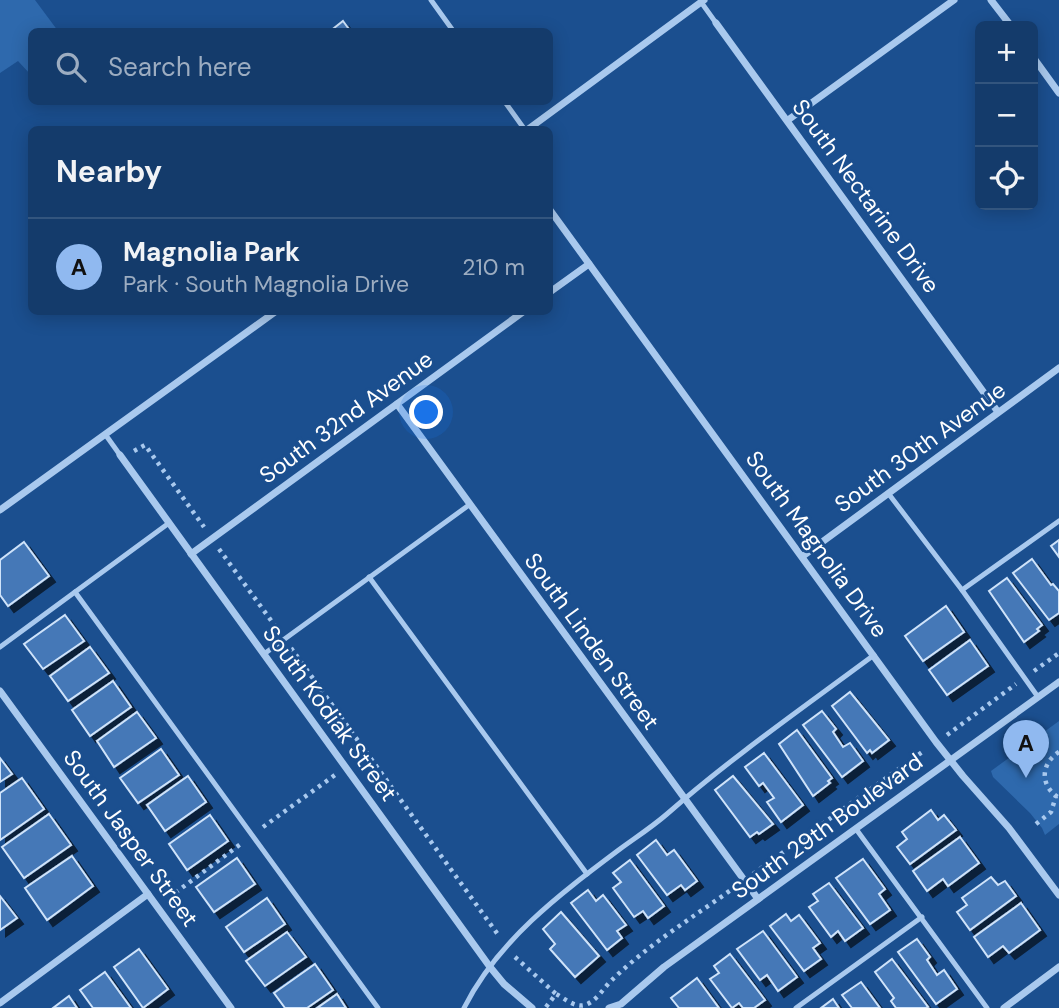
<!DOCTYPE html>
<html lang="en">
<head>
<meta charset="utf-8">
<style>
	:root { --surface:#143b6b; --page:#214673; --text:#f1f3f6; --muted:#9dadc1; --line:#33557e; --accent:#90b9f0 }
	body { margin:0; font-family:"DM Sans",sans-serif; background:var(--page); color:var(--text) }
	.controls { position:absolute; right:21px; top:21px; display:grid; overflow:hidden; border-radius:10px; box-shadow:0 4px 18px #0003 }
	.controls button { width:63px; height:63px; display:grid; place-items:center; padding:0; border:0; border-bottom:2px solid var(--line); background:var(--surface); color:var(--text); font:35px sans-serif }
	.you { position:absolute; left:427px; top:413px; width:24px; height:24px; margin:-18px; border:5px solid #fff; border-radius:50%; background:#1a73e8; box-shadow:0 0 0 10px #1a73e833 }
	.badge { display:grid; place-items:center; width:46px; height:46px; border-radius:50%; background:var(--accent); color:#111; font-size:23px; font-weight:700 }
	.pin { position:absolute; translate:-50% -58px; filter:drop-shadow(0 2px 4px #0008) }
	.pin::after { content:''; position:absolute; top:37px; width:24px; height:21px; background:inherit; clip-path:polygon(0 0,100% 0,50% 100%) }
	.list { margin:0; padding:0; list-style:none }
	h2 { display:flex; justify-content:space-between; align-items:center; height:91px; margin:0; padding:0 28px; font-size:30px }
	h2 small { font-size:23px; font-weight:400; color:var(--muted) }
	.list li { display:grid; grid-template-columns:46px 1fr auto; gap:21px; align-items:center; box-sizing:border-box; height:98px; padding:0 28px; border-top:2px solid var(--line) }
	.list b { display:block; font-size:26px; white-space:nowrap }
	.list p { margin:0; font-size:23px; white-space:nowrap; color:var(--muted) }
	.list em { font-size:23px; font-style:normal; color:var(--muted) }
	.icon { flex:none; width:38px; height:38px; fill:none; stroke:currentColor; stroke-width:2; stroke-linecap:round; stroke-linejoin:round }
	.map { position:relative; flex:none; width:1059px; height:1008px; overflow:hidden }
	.search { position:absolute; background:var(--surface); box-shadow:0 4px 18px #0003; left:28px; top:28px; width:525px; height:77px; display:flex; align-items:center; gap:18px; box-sizing:border-box; padding:0 24px; border-radius:10px; color:var(--muted); font-size:26px }
	.panel { position:absolute; background:var(--surface); box-shadow:0 4px 18px #0003; left:28px; top:126px; width:525px; height:189px; border-radius:10px }
	.map>svg:first-child { display:block }
	.green { fill:#2e69ad }
	.building { fill:#4478b7; stroke:#cfe3fa; stroke-width:2; filter:url(#shadow) }
	.lines { fill:none; stroke-linecap:round; stroke-linejoin:round }
	.path { stroke:#a9c9ee; stroke-width:4.5; stroke-dasharray:3.5 5; stroke-linecap:butt }
	.lane { stroke:#a9c9ee; stroke-width:5 }
	.street { stroke:#a9c9ee; stroke-width:7 }
	.labels { text-anchor:middle; stroke-width:6; stroke-linejoin:round; paint-order:stroke }
	.street-label { font-size:23px; fill:#fff; stroke:#1b4f8f }
</style>
</head>
<body>
<div class="map">
<svg width="1059" height="1008" viewBox="0 0 1059 1008">
	<defs>
		<filter id="shadow"><feDropShadow dx="6" dy="6" stdDeviation="0" flood-color="#0009"/></filter>
	</defs>
	<rect width="100%" height="100%" fill="#1b4f8f"/>
	<g class="green">
		<polygon points="0,0 35,0 58,31 32,32 31,75 18,61 0,73"/>
		<polygon points="1059,721 1059,824 1045,835 1042,828 1030,813 993,777 991,771"/>
	</g>
	<g class="building">
		<polygon points="343,21 351,32 329,32"/>
		<polygon points="1059,540 1059,557 1051,546"/>
		<polygon points="24,542 49,576 8,606 0,595 0,560"/>
		<polygon points="1032,559 1051,585 1053,584 1059,591 1059,613 1049,620 1013,573"/>
		<polygon points="1007,578 1042,625 1037,629 1039,631 1024,642 989,591"/>
		<polygon points="946,606 964,632 923,661 905,636"/>
		<polygon points="65,615 84,641 43,669 24,644"/>
		<polygon points="970,640 988,666 947,695 929,670"/>
		<polygon points="90,647 109,673 68,701 50,676"/>
		<polygon points="113,681 131,707 90,736 72,710"/>
		<polygon points="850,692 889,740 872,753 870,750 867,753 832,706"/>
		<polygon points="822,711 836,729 833,732 843,747 850,743 863,761 842,777 803,725"/>
		<polygon points="137,712 156,738 114,767 97,741"/>
		<polygon points="797,730 832,778 828,781 830,783 813,796 779,744"/>
		<polygon points="161,749 179,775 138,803 120,778"/>
		<polygon points="764,753 803,805 781,822 767,802 774,798 763,783 759,786 745,767"/>
		<polygon points="0,758 12,774 0,782"/>
		<polygon points="188,776 206,802 165,831 147,805"/>
		<polygon points="733,776 773,824 759,834 757,832 750,837 715,790"/>
		<polygon points="22,778 44,809 0,840 0,793"/>
		<polygon points="931,810 938,820 944,815 956,830 910,864 897,847 907,839 902,832"/>
		<polygon points="49,814 71,845 24,878 2,847"/>
		<polygon points="210,815 228,841 187,870 169,844"/>
		<polygon points="960,837 979,863 948,886 943,879 927,891 913,871"/>
		<polygon points="656,840 667,855 674,850 697,881 685,890 681,885 667,895 637,855"/>
		<polygon points="72,856 93,886 47,920 25,888"/>
		<polygon points="237,858 255,884 214,912 196,887"/>
		<polygon points="863,859 885,889 879,894 890,910 870,924 836,878"/>
		<polygon points="630,860 664,906 648,918 643,911 634,917 613,888 621,882 613,873"/>
		<polygon points="991,877 998,885 1005,881 1016,896 970,930 957,912 967,905 962,898"/>
		<polygon points="829,883 863,928 845,941 838,931 831,937 809,907 818,901 813,894"/>
		<polygon points="588,890 596,901 603,895 626,925 617,931 622,938 607,950 571,903"/>
		<polygon points="0,896 17,918 0,930"/>
		<polygon points="267,898 285,924 244,952 226,927"/>
		<polygon points="1021,903 1040,930 1009,953 1003,946 988,957 974,937"/>
		<polygon points="561,912 599,956 575,977 550,949 555,944 543,929"/>
		<polygon points="786,914 791,921 799,915 820,943 813,948 821,959 804,971 770,926"/>
		<polygon points="763,931 797,977 778,991 767,975 760,980 737,949"/>
		<polygon points="287,932 306,957 265,986 246,961"/>
		<polygon points="917,939 930,957 927,960 937,975 944,970 957,989 936,1004 898,952"/>
		<polygon points="139,949 168,989 143,1008 114,967"/>
		<polygon points="730,954 765,1000 754,1008 743,1008 739,1003 732,1008 710,979 719,973 714,966"/>
		<polygon points="892,959 928,1007 926,1008 896,1008 891,1001 894,998 875,972"/>
		<polygon points="315,964 333,990 307,1008 285,1008 274,993"/>
		<polygon points="105,972 131,1008 93,1008 80,990"/>
		<polygon points="697,978 719,1008 679,1008 671,998"/>
		<polygon points="861,982 880,1008 852,1008 842,995"/>
		<polygon points="337,994 346,1008 317,1008"/>
		<polygon points="69,996 77,1008 53,1008"/>
		<polygon points="833,999 839,1008 821,1008"/>
	</g>
	<g class="lines">
		<g class="path">
			<polyline points="134,451 145,445 204,527"/>
			<polyline points="219,549 278,630"/>
			<polyline points="291,648 499,936"/>
			<polyline points="1034,671 1059,653"/>
			<polyline points="947,735 1016,684"/>
			<path d="M1059 752C1040 764 1040 786 1059 798"/>
			<polyline points="1036,824 1051,812 1056,796"/>
			<polyline points="263,827 335,775"/>
			<polyline points="753,874 925,750"/>
			<polyline points="169,904 178,897 175,893 242,843"/>
			<polyline points="515,957 556,994"/>
			<path d="M546 1007 556 994C564 998 575 1008 585 1005 597 1001 604 987 613 979 649 944 695 916 735 887"/>
		</g>
		<g class="lane">
			<polyline points="431,0 454,32"/>
			<polyline points="701,2 716,23"/>
			<polyline points="505,102 525,130"/>
			<polyline points="105,434 120,455"/>
			<polyline points="888,493 962,590 1038,697"/>
			<polyline points="369,577 587,874"/>
			<polyline points="962,590 1059,521"/>
			<polyline points="75,592 378,1008"/>
			<polyline points="0,647 169,523"/>
			<polyline points="264,654 469,505"/>
			<polyline points="856,829 987,1008"/>
			<path d="M464 1008C498 940 560 894 620 849 635 838 652 827 667 814 732 757 804 707 874 655"/>
			<polyline points="796,1008 922,917"/>
		</g>
		<g class="street">
			<polyline points="991,0 1011,26"/>
			<polyline points="716,23 998,412"/>
			<polyline points="1033,57 1059,93"/>
			<polyline points="788,120 954,0"/>
			<polyline points="527,130 704,0"/>
			<polyline points="550,210 936,742 963,776 1009,828 1059,895"/>
			<polyline points="550,292 589,264"/>
			<polyline points="397,404 758,899"/>
			<polyline points="120,455 490,967 504,984 532,1008"/>
			<polyline points="0,510 275,312"/>
			<polyline points="191,554 523,312"/>
			<polyline points="803,556 1059,368"/>
			<polyline points="0,691 231,1008"/>
			<polyline points="0,1003 148,894"/>
			<polyline points="609,1008 621,1004 664,967 1059,682"/>
			<polyline points="1004,1008 1059,967"/>
		</g>
	</g>
	<g class="labels">
		<g class="street-label">
			<text transform="translate(866 196) rotate(54)" y="8">South Nectarine Drive</text>
			<text transform="translate(346 417) rotate(-36)" y="8">South 32nd Avenue</text>
			<text transform="translate(920 447) rotate(-36)" y="8">South 30th Avenue</text>
			<text transform="translate(817 544) rotate(54)" y="8">South Magnolia Drive</text>
			<text transform="translate(592 641) rotate(54)" y="8">South Linden Street</text>
			<text transform="translate(330 713) rotate(54)" y="8">South Kodiak Street</text>
			<text transform="translate(827 826) rotate(-36)" y="8">South 29th Boulevard</text>
			<text transform="translate(131 838) rotate(54)" y="8">South Jasper Street</text>
		</g>
	</g>
</svg>
<div class="controls">
<button>+</button>
<button>−</button>
<button><svg class="icon" aria-label="locate" viewBox="0 0 24 24"><circle cx="12" cy="12" r="6"/><path d="M12 2v4M12 18v4M2 12h4M18 12h4"/></svg></button>
</div>
<div class="you"></div>
<div class="pin badge" style="left:1026px;top:778px">A</div>
<div class="search"><svg class="icon" aria-label="search" viewBox="0 0 24 24"><circle cx="10" cy="10" r="6"/><path d="M15 15l6 6"/></svg>Search here</div>
<section class="panel">
<h2>Nearby<small></small></h2>
<ul class="list">
<li><span class="badge">A</span><div><b>Magnolia Park</b><p>Park · South Magnolia Drive</p></div><em>210 m</em></li>
</ul>
</section>
</div>
</body>
</html>
